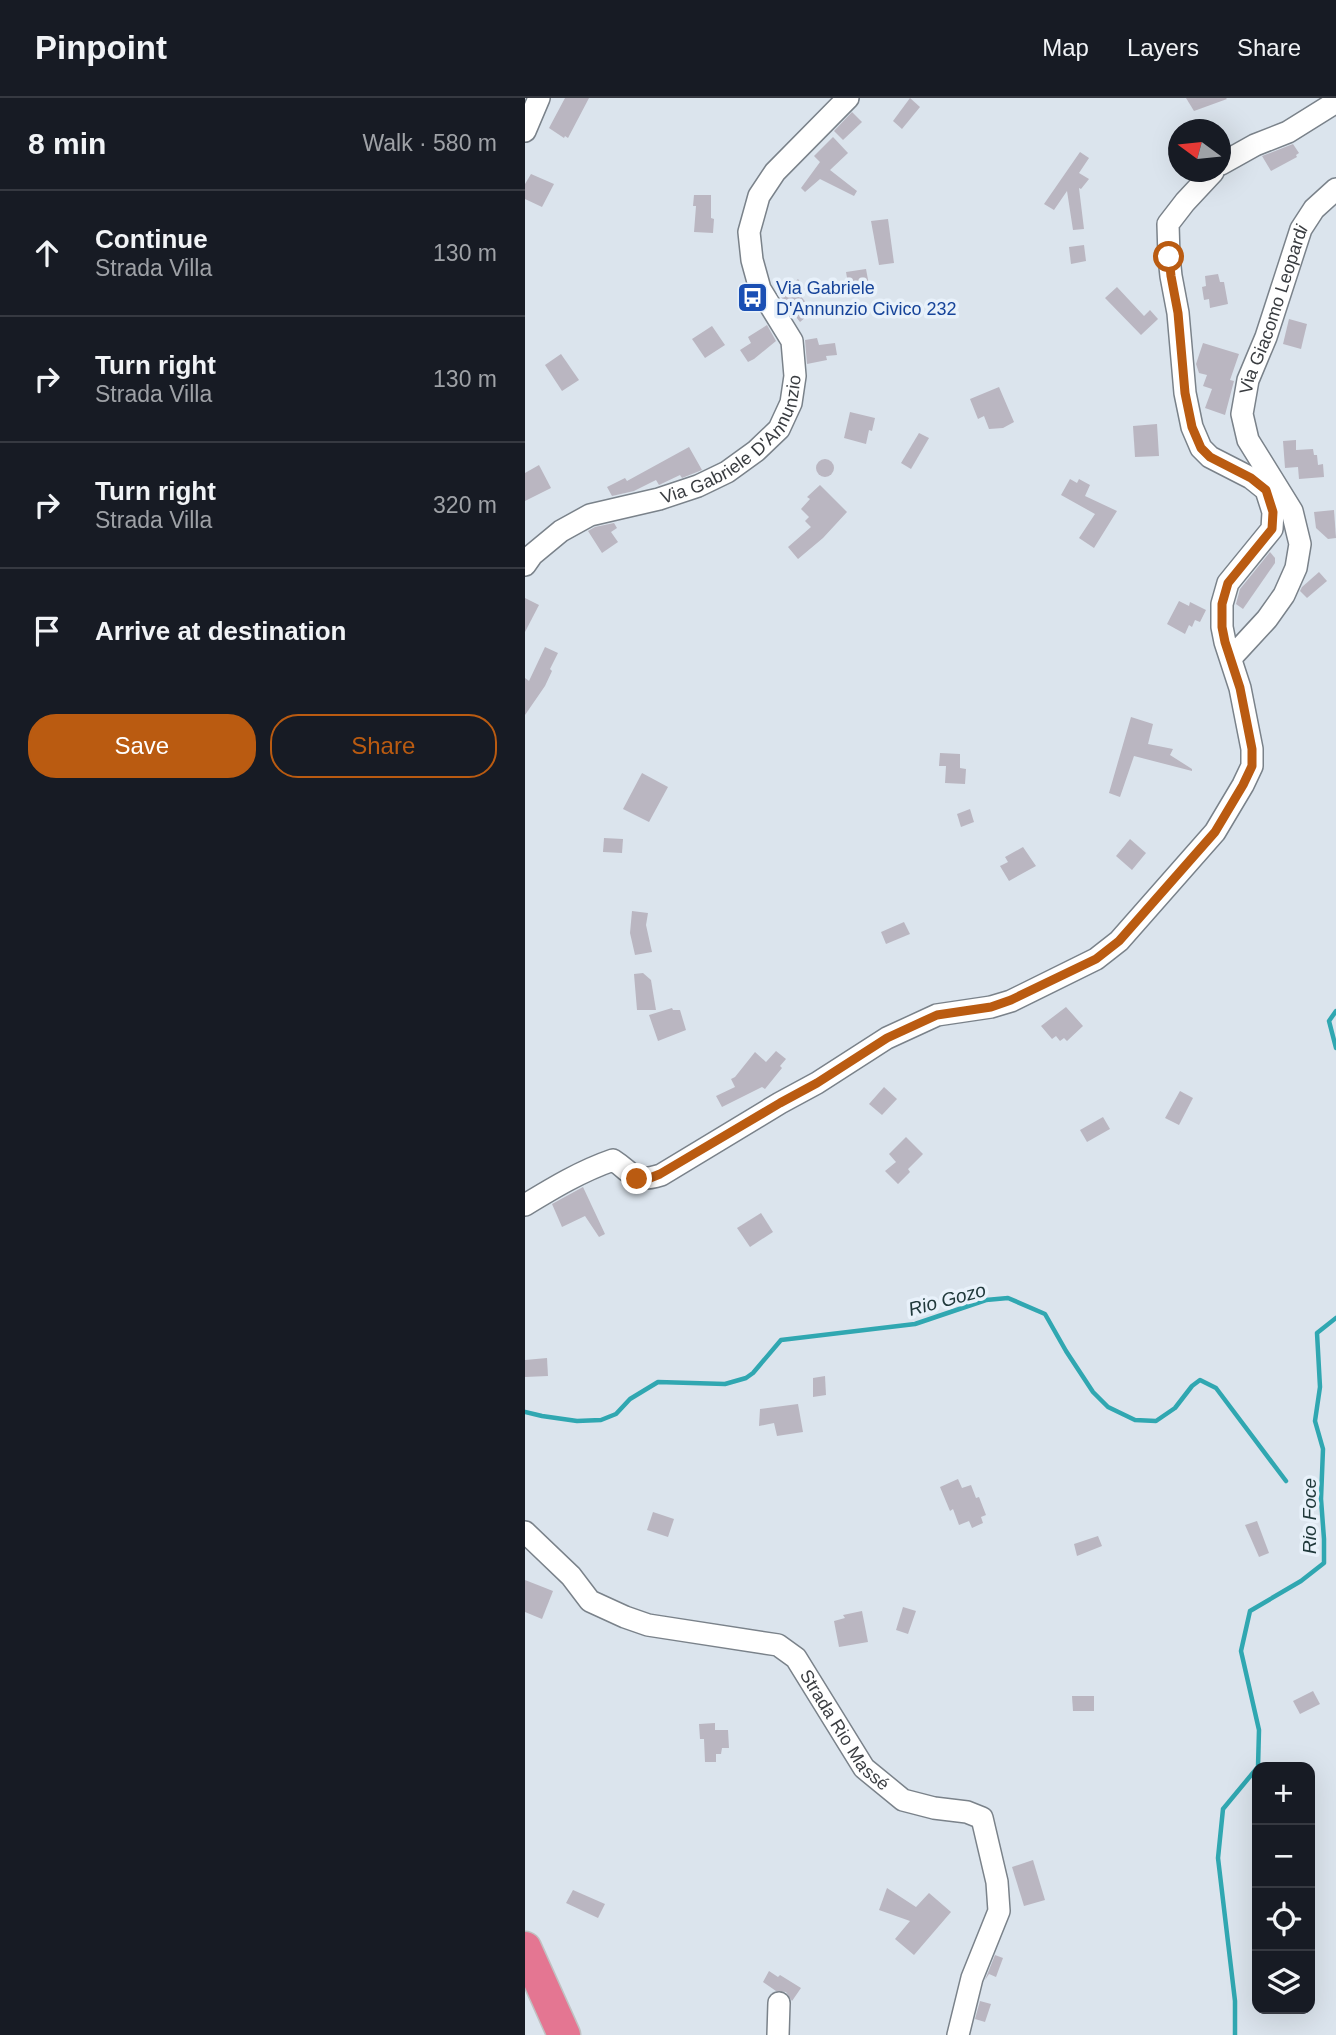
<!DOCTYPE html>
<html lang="en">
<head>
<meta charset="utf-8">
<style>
	:root { --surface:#171b24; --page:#20242c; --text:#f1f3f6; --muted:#9ea1a6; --line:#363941; --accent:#ba5b11 }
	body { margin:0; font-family:Arial,sans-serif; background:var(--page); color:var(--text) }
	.controls { position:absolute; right:21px; bottom:21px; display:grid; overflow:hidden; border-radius:14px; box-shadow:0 7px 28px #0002 }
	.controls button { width:63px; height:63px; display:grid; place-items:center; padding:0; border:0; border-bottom:2px solid var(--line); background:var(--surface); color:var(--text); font:35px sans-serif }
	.compass { position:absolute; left:643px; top:21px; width:63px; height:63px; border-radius:50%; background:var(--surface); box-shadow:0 7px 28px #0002; rotate:285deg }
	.stop { position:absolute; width:21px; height:21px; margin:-16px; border:5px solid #ba5b11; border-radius:50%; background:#fff }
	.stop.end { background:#ba5b11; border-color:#fff; box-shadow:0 2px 7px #0008 }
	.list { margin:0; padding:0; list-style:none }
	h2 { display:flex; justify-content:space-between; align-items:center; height:91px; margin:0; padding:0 28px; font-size:30px }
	h2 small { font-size:23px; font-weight:400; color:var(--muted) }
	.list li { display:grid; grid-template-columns:46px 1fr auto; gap:21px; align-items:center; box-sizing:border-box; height:126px; padding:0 28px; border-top:2px solid var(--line) }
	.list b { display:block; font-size:26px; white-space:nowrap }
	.list p { margin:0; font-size:23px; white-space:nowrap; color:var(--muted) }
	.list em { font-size:23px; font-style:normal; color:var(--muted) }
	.actions { display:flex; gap:14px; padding:21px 28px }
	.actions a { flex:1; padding:16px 0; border:2px solid var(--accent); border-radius:28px; text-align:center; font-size:24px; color:var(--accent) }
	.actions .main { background:var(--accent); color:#fff }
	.icon { flex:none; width:38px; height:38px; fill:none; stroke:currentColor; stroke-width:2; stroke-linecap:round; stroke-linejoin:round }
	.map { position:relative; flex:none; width:811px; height:1937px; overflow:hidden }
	header { display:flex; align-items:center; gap:42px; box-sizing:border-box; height:98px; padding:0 35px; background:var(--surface); border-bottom:2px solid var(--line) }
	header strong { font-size:33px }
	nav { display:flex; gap:38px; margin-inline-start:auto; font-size:24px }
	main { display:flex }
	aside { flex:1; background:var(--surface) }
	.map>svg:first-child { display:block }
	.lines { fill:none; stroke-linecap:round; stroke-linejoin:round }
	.stream { stroke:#30a7b1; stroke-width:4.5 }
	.building { fill:#bab6c1 }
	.minor-casing { stroke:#7a828a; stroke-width:24 }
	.highway-casing { stroke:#c0c1c2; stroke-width:35 }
	.minor { stroke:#fff; stroke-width:21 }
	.highway { stroke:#e47692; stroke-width:32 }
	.route { stroke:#ba5b11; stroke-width:9 }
	.labels { text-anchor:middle; stroke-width:7; stroke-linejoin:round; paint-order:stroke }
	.transit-label { font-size:18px; fill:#164399; stroke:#e8f1fa; text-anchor:start }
	.street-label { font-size:18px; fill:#3a3d41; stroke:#e8f1fa }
	.water-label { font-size:19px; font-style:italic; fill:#20393b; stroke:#e8f1fa }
</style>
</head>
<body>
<header>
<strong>Pinpoint</strong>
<nav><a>Map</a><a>Layers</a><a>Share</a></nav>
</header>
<main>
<aside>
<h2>8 min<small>Walk · 580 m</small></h2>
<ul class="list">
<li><svg class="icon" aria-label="ahead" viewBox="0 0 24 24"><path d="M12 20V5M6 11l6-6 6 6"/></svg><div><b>Continue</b><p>Strada Villa</p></div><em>130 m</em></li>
<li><svg class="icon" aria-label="right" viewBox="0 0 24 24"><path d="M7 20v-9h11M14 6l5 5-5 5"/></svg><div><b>Turn right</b><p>Strada Villa</p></div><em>130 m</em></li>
<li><svg class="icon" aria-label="right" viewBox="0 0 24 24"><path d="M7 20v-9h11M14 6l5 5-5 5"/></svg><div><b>Turn right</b><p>Strada Villa</p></div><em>320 m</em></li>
<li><svg class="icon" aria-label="arrive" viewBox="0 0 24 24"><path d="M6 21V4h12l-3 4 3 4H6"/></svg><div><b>Arrive at destination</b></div></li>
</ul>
<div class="actions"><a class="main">Save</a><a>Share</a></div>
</aside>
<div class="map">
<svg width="811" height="1937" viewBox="0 0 811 1937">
	<rect width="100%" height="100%" fill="#dbe4ed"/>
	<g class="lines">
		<g class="stream">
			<polyline points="811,913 804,923 811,950"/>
			<polyline points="0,1314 17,1318 52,1323 76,1322 91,1316 105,1301 133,1284 200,1286 221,1280 228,1275 256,1242 390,1226 461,1202 483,1200 520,1216 541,1253 568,1294 583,1309 610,1322 631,1323 650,1310 667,1288 675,1282 691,1290 761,1383"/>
			<polyline points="733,1669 734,1632 716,1553 725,1513 776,1483 799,1465 799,1441 796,1401 798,1351 790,1323 795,1289 792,1235 811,1220"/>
			<polyline points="710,1937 710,1903 693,1760 698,1711 732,1670"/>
		</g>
	</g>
	<g class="building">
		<polygon points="40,0 64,0 43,40 40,38 39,40 24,30"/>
		<polygon points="385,0 395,9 377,31 368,23"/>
		<polygon points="661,0 701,0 702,1 669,13"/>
		<polygon points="327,14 337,24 318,42 309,33"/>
		<polygon points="308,39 323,55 305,72 332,93 329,98 295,81 280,94 276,90 295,64 289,58"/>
		<polygon points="768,46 774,55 771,57 772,59 746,73 737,58"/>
		<polygon points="555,54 564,60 554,75 564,81 556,91 554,90 559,131 548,132 542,93 529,112 519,106"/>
		<polygon points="6,76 29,86 17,109 0,101 0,86"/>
		<polygon points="169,97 186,97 186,120 189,121 188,135 169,134 171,108 168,108"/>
		<polygon points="363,121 369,165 354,167 346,123"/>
		<polygon points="559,147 561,163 546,166 544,149"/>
		<polygon points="341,171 345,192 325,197 321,174"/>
		<polygon points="693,176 695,184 699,184 703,206 685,210 684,201 679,202 677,189 681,188 680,178"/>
		<polygon points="273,181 280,191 274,196 288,213 275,224 255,198"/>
		<polygon points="592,189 619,218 625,212 633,221 616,237 580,200"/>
		<polygon points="764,221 782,226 776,251 758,246"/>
		<polygon points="242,227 251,243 229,261 223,264 215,252 226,245 223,239"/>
		<polygon points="187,228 200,247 180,260 167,241"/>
		<polygon points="292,240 294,247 310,245 312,257 301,258 302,262 282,266 280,242"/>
		<polygon points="678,245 714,256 705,282 709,283 700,317 680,310 687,291 678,288 682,277 674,275 671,266"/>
		<polygon points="36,256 54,282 37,293 20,267"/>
		<polygon points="474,289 489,324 478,330 464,331 459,318 453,321 445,301"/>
		<polygon points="325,314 350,320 347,333 344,332 341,346 319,340"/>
		<polygon points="632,326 634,358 610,359 608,328"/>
		<polygon points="394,335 404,340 386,371 376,365"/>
		<polygon points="771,342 771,352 788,351 789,357 792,357 793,367 798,366 799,379 774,381 773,369 760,370 758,343"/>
		<polygon points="164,349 177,372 157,380 155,377 134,387 131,382 109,393 87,398 82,389 100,380 102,383"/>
		<circle cx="300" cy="370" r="9"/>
		<polygon points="14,367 26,390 0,403 0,375"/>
		<polygon points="545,381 552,385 554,381 565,387 560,398 592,413 569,450 554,440 570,416 536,397"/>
		<polygon points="295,387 322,414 298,440 273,461 263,449 286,429 280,423 284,419 276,411 285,401 282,399"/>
		<polygon points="809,412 811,440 803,441 791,430 789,414"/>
		<polygon points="89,425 92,430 86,434 93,444 77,455 63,433 70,429"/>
		<polygon points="745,454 750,460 750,465 718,511 711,506 715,491"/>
		<polygon points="794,474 802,483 782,500 775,493 777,489"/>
		<polygon points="0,500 14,507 0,534"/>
		<polygon points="654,503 664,508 665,504 681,512 675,524 670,522 667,529 664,527 660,536 642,526"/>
		<polygon points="20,549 33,555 25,571 27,573 20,588 0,617 0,580 4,583"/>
		<polygon points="606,619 628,626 623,646 648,651 645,657 667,671 667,673 609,658 595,699 584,695"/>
		<polygon points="415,655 435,656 435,670 441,671 440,686 420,685 421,668 414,668"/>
		<polygon points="117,675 143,689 124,724 98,711"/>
		<polygon points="445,711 449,724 436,729 432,716"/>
		<polygon points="79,740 98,741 97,755 78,754"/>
		<polygon points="605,741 621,755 607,772 591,758"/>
		<polygon points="498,749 511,768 484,783 475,768 483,764 480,759"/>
		<polygon points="107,813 123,815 121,827 127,854 110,857 105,835"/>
		<polygon points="379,824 385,836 361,846 356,834"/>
		<polygon points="118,875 126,882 131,912 112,912 109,876"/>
		<polygon points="541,909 558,928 542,943 539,940 535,943 531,938 527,941 516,928"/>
		<polygon points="147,910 148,912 155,912 161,932 133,943 124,917"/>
		<polygon points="251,953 261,961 255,968 257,970 240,991 237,989 197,1009 191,998 210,989 206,981 210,979 230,954 241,964"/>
		<polygon points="359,989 372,1001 357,1017 344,1006"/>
		<polygon points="655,993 668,1000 654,1027 640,1020"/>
		<polygon points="578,1019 585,1031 562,1044 555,1032"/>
		<polygon points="381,1039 398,1056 383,1071 385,1074 373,1086 360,1073 371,1064 364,1056"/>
		<polygon points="58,1089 80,1136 74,1139 60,1118 37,1129 27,1106"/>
		<polygon points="236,1115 248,1134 225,1149 212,1130"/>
		<polygon points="22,1260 23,1278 0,1279 0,1262"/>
		<polygon points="300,1278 301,1297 288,1299 288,1280"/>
		<polygon points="273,1306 278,1334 252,1338 249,1325 234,1328 235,1311"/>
		<polygon points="433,1381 437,1390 446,1387 451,1400 454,1399 461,1417 456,1419 458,1425 447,1430 444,1423 434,1427 428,1411 425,1413 415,1389"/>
		<polygon points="128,1414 149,1421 143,1439 122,1432"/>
		<polygon points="732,1423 744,1455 734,1459 720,1427"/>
		<polygon points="573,1438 577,1448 552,1458 549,1446"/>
		<polygon points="0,1482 28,1493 17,1521 0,1514"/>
		<polygon points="378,1509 391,1513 383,1536 371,1532"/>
		<polygon points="337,1513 343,1544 314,1549 309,1523 320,1520 318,1517"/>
		<polygon points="788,1593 795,1606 775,1616 768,1603"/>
		<polygon points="547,1598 569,1598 569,1613 548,1613"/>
		<polygon points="190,1625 190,1632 203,1632 204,1650 197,1650 196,1656 191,1656 191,1664 180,1664 179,1641 175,1641 174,1626"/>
		<polygon points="508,1762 520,1802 499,1808 487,1769"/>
		<polygon points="362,1790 391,1809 404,1795 426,1814 389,1857 370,1841 385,1823 354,1812"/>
		<polygon points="48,1792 80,1806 73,1820 41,1805"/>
		<polygon points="470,1857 478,1860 471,1879 464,1876 460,1882"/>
		<polygon points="244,1873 253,1879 255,1877 276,1890 267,1903 261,1894 251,1893 238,1884"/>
		<polygon points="455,1903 466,1906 460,1924 450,1921"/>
	</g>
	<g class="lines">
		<defs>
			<g id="minor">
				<polyline points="0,33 14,0"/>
				<polyline points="696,66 730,47 763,34 811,4"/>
				<path id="s1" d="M0 467 7 457 36 433 65 417 134 401 173 388 202 374 231 353 254 331 266 305 270 278 267 243 235 191 227 162 224 134 234 98 250 74 323 0"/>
				<path id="s2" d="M706 560 742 521 759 497 771 470 775 446 767 413 723 342 717 316 723 282 741 239 776 131 789 111 811 91"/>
				<path d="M0 1107C28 1090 56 1073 88 1062 110 1076 106 1086 136 1077L255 1005 292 985 362 940 412 917 466 909 486 903 571 861 594 843 690 734 718 687 727 668V651L715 590 700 544 697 529V506L703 485 747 431 748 414 741 392 726 380 685 359 676 350 667 329 660 295 653 215 646 178 644 159 643 126 660 104 688 74"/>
				<path id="s3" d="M0 1434 46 1478 65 1503 100 1519 123 1527 253 1547 271 1560 339 1670 378 1702 409 1710 442 1714 457 1720 472 1784 474 1813 447 1880 433 1937"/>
				<polyline points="253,1937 254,1905"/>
			</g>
			<polyline id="highway" points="0,1850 39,1937"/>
		</defs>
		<use href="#minor" class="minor-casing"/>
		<use href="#highway" class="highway-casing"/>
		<use href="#minor" class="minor"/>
		<use href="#highway" class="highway"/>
	</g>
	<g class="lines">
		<polyline class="route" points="112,1081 120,1082 135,1076 255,1005 292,985 362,940 412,917 466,909 486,902 571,861 594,843 690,734 718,687 727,668 727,651 715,590 700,544 697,529 697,506 703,485 747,431 748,414 741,392 726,380 685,359 676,350 667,329 660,295 653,215 646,178 644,159"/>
	</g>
	<defs>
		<symbol id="bus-square" viewBox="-11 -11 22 22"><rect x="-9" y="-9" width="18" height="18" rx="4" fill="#1a4fb4" stroke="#e8f1fa"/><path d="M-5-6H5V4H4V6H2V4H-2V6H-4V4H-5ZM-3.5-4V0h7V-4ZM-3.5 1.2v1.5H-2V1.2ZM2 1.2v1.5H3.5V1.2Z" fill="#fff"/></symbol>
	</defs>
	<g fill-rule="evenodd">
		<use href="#bus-square" x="210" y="182" width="35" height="35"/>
	</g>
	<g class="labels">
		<g class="transit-label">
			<text x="251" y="196">Via Gabriele<tspan x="251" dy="21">D'Annunzio Civico 232</tspan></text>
		</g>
		<g class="street-label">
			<text dy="6" stroke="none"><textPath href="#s2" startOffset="390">Via Giacomo Leopardi</textPath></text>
			<text dy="6" stroke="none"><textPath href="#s1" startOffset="254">Via Gabriele D'Annunzio</textPath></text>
			<text dy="6" stroke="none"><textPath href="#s3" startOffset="399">Strada Rio Massé</textPath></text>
		</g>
		<g class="water-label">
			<text transform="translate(422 1201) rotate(-15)" y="7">Rio Gozo</text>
			<text transform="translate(784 1418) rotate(-90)" y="7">Rio Foce</text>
		</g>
	</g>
</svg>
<div class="controls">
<button>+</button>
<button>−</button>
<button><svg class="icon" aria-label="locate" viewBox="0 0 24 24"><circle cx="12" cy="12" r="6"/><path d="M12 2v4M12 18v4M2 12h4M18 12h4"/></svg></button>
<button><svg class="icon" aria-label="layers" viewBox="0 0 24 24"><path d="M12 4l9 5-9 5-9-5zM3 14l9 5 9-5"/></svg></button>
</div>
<svg class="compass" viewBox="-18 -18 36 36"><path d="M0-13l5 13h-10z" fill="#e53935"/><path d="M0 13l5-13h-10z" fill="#9ea1a6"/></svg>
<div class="stop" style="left:644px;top:159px"></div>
<div class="stop end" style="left:112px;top:1081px"></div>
</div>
</main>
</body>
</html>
